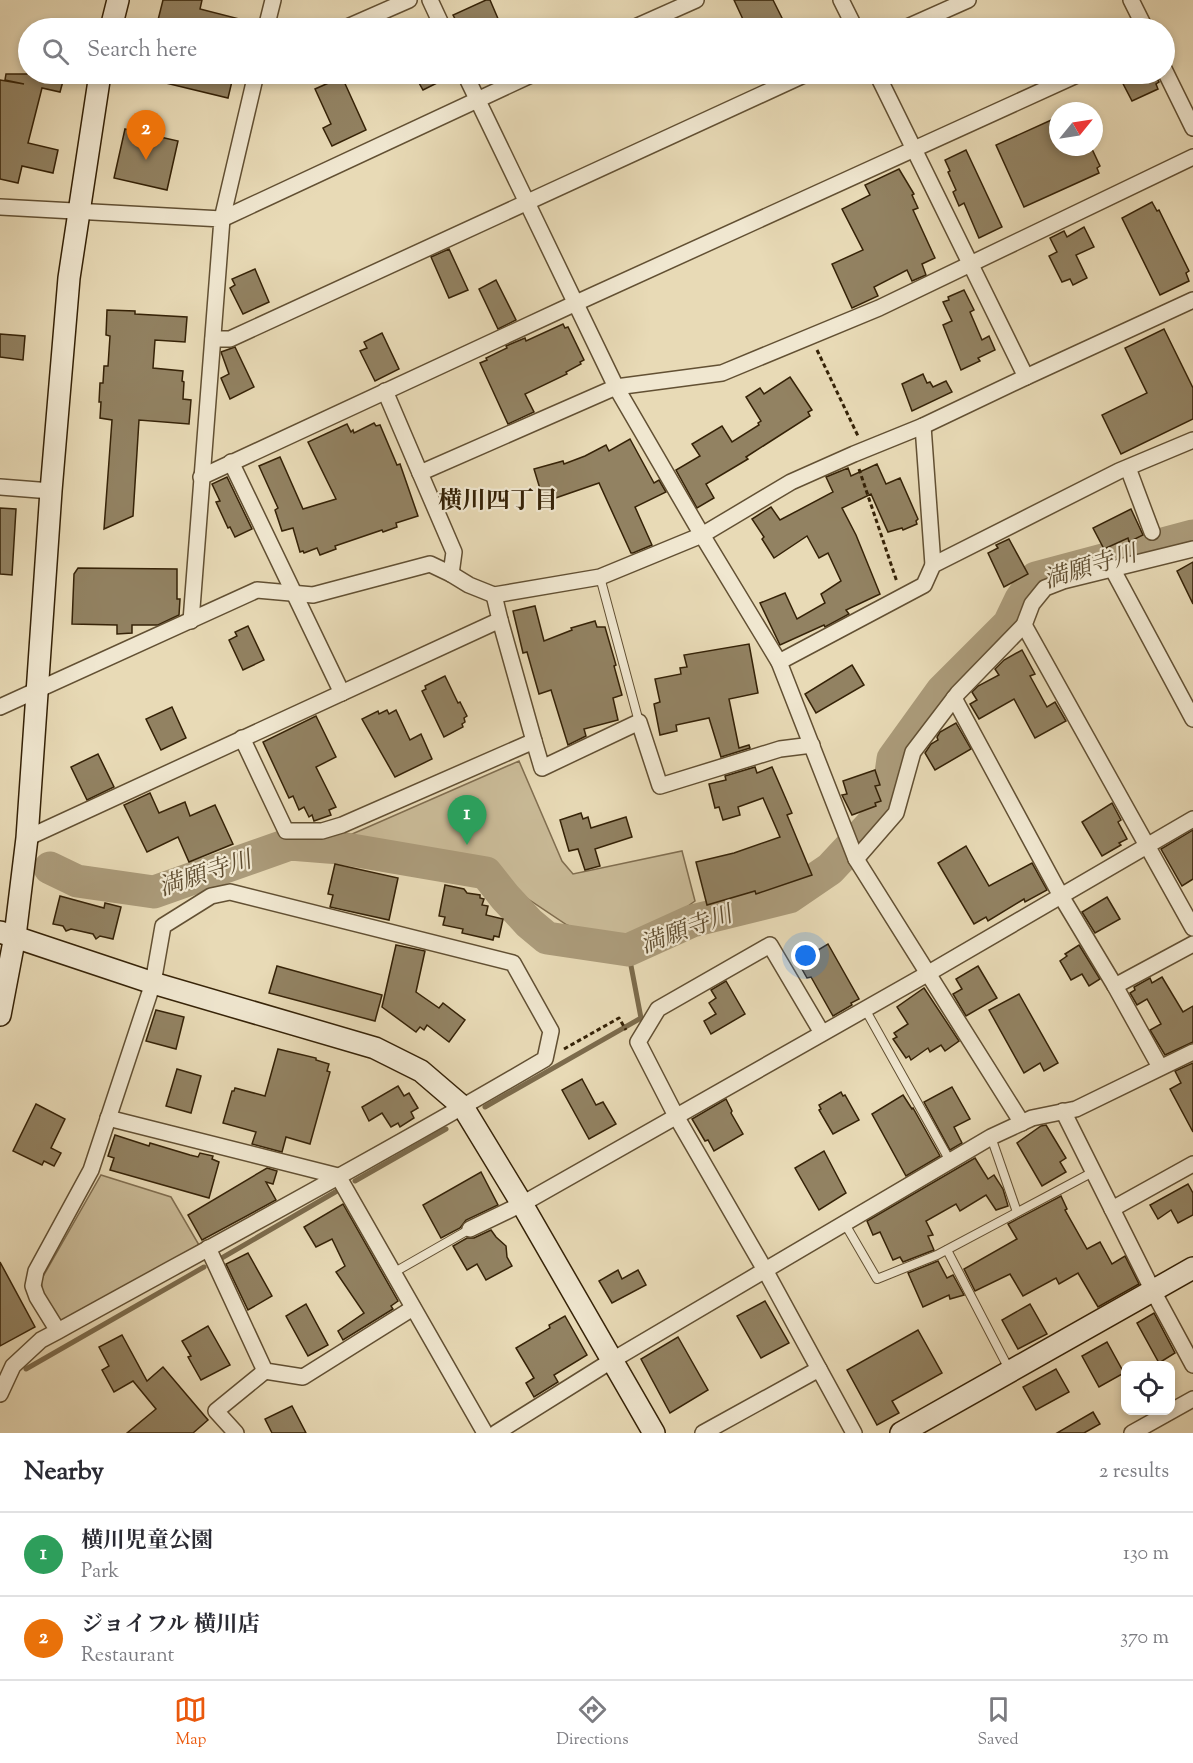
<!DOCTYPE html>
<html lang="en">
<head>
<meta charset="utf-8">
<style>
	:root { --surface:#fff; --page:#f2f2f3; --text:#2b2b33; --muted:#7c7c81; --line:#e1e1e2; --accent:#ea580c }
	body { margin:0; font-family:"Sorts Mill Goudy","Noto Serif JP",serif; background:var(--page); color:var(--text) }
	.controls { position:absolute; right:18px; bottom:18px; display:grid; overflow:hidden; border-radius:12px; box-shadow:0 3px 9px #0003 }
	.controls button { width:54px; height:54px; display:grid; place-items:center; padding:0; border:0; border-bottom:2px solid var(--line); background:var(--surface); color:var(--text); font:30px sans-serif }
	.compass { position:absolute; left:1049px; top:102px; width:54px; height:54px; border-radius:50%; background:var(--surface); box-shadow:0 3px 9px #0003; rotate:60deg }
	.you { position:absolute; left:806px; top:956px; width:21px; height:21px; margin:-15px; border:4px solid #fff; border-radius:50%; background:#1a73e8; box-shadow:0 0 0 9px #1a73e833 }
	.badge { display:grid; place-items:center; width:39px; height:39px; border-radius:50%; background:var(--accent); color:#fff; font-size:20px; font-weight:700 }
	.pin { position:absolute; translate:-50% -50px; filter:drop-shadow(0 2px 3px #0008) }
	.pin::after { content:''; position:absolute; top:32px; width:21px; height:18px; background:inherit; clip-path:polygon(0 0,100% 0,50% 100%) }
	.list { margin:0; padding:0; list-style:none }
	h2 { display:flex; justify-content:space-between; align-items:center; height:78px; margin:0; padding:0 24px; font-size:26px }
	h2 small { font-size:20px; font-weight:400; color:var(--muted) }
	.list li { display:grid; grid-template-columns:39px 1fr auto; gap:18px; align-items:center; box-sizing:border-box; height:84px; padding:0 24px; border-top:2px solid var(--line) }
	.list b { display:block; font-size:22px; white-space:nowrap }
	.list p { margin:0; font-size:20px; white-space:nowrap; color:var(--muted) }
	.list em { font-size:20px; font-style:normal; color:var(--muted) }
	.icon { flex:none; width:33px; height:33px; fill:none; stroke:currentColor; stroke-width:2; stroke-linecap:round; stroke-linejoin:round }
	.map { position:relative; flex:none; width:1193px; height:1433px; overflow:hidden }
	.search { position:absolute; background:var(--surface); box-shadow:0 3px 9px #0003; left:18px; right:18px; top:18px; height:66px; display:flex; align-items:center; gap:15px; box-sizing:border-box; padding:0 21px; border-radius:33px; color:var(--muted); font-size:22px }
	.sheet { height:246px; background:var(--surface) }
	nav { display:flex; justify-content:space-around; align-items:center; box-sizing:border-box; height:84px; border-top:2px solid var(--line); background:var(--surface); font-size:16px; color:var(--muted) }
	nav a { display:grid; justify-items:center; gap:3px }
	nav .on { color:var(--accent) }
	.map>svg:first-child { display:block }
	.green { fill:#cabb98; stroke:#806e50; stroke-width:1.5 }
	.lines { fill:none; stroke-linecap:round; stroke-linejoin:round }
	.stream { stroke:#7c6b4c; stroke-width:5 }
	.river { stroke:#ab9b7a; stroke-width:33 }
	.building { fill:#928262; stroke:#352207; stroke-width:1.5 }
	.lane-casing { stroke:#625033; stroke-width:10 }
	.street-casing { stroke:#625033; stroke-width:18 }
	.secondary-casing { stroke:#352207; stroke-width:24 }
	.path { stroke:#352207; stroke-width:3; stroke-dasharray:4.5 3; stroke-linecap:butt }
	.lane { stroke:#f0e7d0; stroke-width:8 }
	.street { stroke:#f0e7d0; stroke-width:15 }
	.secondary { stroke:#f0e7d0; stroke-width:21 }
	.labels { text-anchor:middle; stroke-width:4.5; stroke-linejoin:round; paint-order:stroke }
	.neighbourhood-label { font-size:24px; font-weight:bold; fill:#352207; stroke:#f0e7d0 }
	.water-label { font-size:24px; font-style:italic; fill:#5e4c2f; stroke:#f0e7d0 }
</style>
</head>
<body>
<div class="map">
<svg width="1193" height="1433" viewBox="0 0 1193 1433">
	<rect width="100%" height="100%" fill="#e8dab6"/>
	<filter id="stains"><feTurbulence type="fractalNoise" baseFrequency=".00333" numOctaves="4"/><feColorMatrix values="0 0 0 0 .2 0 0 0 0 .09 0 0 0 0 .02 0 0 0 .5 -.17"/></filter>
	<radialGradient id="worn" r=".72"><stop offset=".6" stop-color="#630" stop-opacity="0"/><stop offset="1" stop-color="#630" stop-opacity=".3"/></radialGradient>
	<g class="green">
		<polygon points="519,761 562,861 573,874 682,851 695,901 644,937 605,940 567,925 501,881 490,865 343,838"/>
		<polygon points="101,1175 171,1197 199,1245 59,1322 44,1301 41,1280"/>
	</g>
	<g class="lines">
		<g class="stream">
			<polyline points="485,1107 641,1018 628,950"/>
			<polyline points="355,1181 446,1129"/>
			<polyline points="220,1259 337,1191"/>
			<polyline points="26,1369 204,1267"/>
		</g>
		<polyline class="river" points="50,868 77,881 154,892 290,844 340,848 486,873 505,897 529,923 547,938 628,950 692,921 789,897 830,869 886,809 893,759 942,691 1009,624 1021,599 1036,578 1193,536"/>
	</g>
	<g class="building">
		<polygon points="163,0 202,0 200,9 255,23 254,28 175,28 157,24"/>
		<polygon points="486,0 490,0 502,28 460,28 453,15"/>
		<polygon points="734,0 773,0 787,28 747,28"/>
		<polygon points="6,74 65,74 60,92 42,88 28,143 58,150 53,173 22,166 18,183 0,179 0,80 24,84 5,80"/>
		<polygon points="150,74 220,74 233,77 228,98 149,79"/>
		<polygon points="414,74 455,74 423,90"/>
		<polygon points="1118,74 1155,74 1159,82 1156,84 1158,89 1132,101"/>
		<polygon points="342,77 366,130 332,146 323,128 331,124 315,89"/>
		<polygon points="1058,117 1058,147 1091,147 1100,166 1097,168 1099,173 1024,207 996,145"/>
		<polygon points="125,129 178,141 167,190 114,178"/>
		<polygon points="966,150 1002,227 979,238 964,203 959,206 953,192 956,190 948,172 950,171 945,160"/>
		<polygon points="899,169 914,194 912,195 918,208 913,210 935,258 922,264 926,275 912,281 907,270 874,287 878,296 852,308 832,264 863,250 842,209 870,195 865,185"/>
		<polygon points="1152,202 1157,211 1159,210 1189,271 1186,273 1189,281 1160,295 1122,218"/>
		<polygon points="1084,227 1094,247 1076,255 1087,278 1073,285 1070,279 1062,282 1049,256 1057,252 1050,238 1064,231 1067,237"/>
		<polygon points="449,249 468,290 449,298 431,257"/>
		<polygon points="255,269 269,302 243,314 230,288 235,285 232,279"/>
		<polygon points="496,280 516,320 498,329 479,289"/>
		<polygon points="964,290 974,310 970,312 982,340 989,336 995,350 978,358 980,361 961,370 943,325 952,321 943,302 949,300 948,297"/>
		<polygon points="107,310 135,311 135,314 187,317 185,342 155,340 153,368 183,371 182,381 184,382 183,399 191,400 189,424 139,420 133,516 104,529 112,420 100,418 101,402 99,402 100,383 103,383 104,366 108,366 110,336 106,335"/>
		<polygon points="563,324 565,328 568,327 584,360 580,362 581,364 566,372 567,374 525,394 534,412 508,424 480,363 487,360 486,358 507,348 506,346 525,338 526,341"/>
		<polygon points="1164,329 1193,388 1193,419 1121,454 1102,415 1147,393 1125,348"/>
		<polygon points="382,333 399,369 375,381 360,351 367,348 364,342"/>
		<polygon points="0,334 25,336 23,360 0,357"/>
		<polygon points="235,347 254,387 230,399 221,378 229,374 221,352"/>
		<polygon points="923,374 927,383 930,382 933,387 946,381 952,392 912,411 902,384"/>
		<polygon points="790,377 812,410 808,412 810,416 746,457 748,459 706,484 714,498 697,508 676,470 700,456 692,444 722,426 732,442 759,425 758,423 761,421 746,397 760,388 764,394"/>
		<polygon points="374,423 376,426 380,425 397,465 400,464 418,516 396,523 397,527 383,532 382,530 335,546 336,549 320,555 317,548 304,553 303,551 300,552 293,528 282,531 275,510 278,508 259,466 280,457 303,509 336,499 308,442 347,424 351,432 353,430 354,433"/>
		<polygon points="630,439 654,483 659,480 666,492 635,507 652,545 633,553 631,553 599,483 544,502 534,469 563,461 564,464 585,456 606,445 609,451"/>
		<polygon points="877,464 886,484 900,478 918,519 916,521 917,524 903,530 902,528 888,532 871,494 842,508 856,535 880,594 846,610 849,614 825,627 824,625 780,645 760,603 785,593 797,619 825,603 821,594 841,581 828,553 819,558 807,536 774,558 762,539 764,537 752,519 771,507 780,520 833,492 826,477 848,468 851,476"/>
		<polygon points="227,477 252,529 235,537 230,527 228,528 216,502 220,501 212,484"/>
		<polygon points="0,508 16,509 12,575 0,574"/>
		<polygon points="1131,509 1143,535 1129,542 1128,538 1104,549 1093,528"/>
		<polygon points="1009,539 1028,574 1004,587 988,553 998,548 996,545"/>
		<polygon points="1193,562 1193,604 1177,571"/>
		<polygon points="78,568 177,569 177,599 180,599 179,615 158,625 132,625 132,633 117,634 117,625 72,624 74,574"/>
		<polygon points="535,606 544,641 572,630 571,628 595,621 597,627 605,627 616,665 614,666 622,695 613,698 618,720 584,729 586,736 568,745 551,690 539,694 527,652 523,653 513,611"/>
		<polygon points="248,626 264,660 243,670 229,640 237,636 235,632"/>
		<polygon points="749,644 758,693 729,699 739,748 749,745 750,748 721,757 709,718 676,725 677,731 660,735 654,704 660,702 655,679 681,674 680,668 687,667 684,655"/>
		<polygon points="1022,650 1035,674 1030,676 1047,707 1055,702 1066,721 1035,738 1014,699 979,719 970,704 977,700 972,692 978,686 999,675 995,669 1004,660"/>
		<polygon points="852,665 864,685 816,713 805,694"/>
		<polygon points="445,676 458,703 460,702 467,716 464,718 465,722 462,724 463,727 444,737 422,691 426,689 425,686"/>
		<polygon points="172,707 186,738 161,750 146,719"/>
		<polygon points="387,710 389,714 396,710 410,740 421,734 432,759 395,777 362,719 378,711 379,714"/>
		<polygon points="316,716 336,757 316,767 336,807 329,810 331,815 314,821 312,815 309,817 304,807 299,810 293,796 289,798 263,742"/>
		<polygon points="956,723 971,749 935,770 925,753 931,744 938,740 937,737 940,732"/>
		<polygon points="98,754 114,787 87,800 71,767"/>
		<polygon points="755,767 757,773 772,767 792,813 787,815 812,875 756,894 755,891 707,905 696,862 734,853 780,837 763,798 738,807 740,815 723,820 719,807 715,808 709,784 726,780 725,776"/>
		<polygon points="875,770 880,785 875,786 881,801 875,803 876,806 852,815 842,795 847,794 843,781"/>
		<polygon points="150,793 159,813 185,802 190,816 215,805 233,844 189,862 178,837 147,852 124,805"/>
		<polygon points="1112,803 1121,820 1118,822 1127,839 1119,843 1121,845 1102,856 1082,822"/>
		<polygon points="581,813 583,819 588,817 591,828 626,817 632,837 595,849 600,866 585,870 578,849 569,851 560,820"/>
		<polygon points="1193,830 1193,879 1182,886 1161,849"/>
		<polygon points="966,846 989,886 1032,863 1047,890 1025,902 1024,899 988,921 986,917 974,924 938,863"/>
		<polygon points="335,864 398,878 389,920 330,907 333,895 328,894"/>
		<polygon points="445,885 464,889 467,893 480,895 480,898 484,899 482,905 488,906 486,915 503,919 499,937 494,936 493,940 462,933 463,929 443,925 445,917 439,916"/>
		<polygon points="60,896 104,908 105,903 121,907 113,939 100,936 96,939 93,934 71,929 66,931 63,926 53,924"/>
		<polygon points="1107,897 1120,919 1095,933 1082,912"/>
		<polygon points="828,944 859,999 851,1003 852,1005 833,1016 811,977 807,978 798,962"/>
		<polygon points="396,945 425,951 416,992 439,1008 443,1003 465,1020 449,1042 427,1025 424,1030 420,1027 416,1032 382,1007"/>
		<polygon points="1079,945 1100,979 1089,986 1082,974 1071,980 1060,961 1067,956 1065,954"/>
		<polygon points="277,966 382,995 375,1021 269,993"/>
		<polygon points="978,966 997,998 966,1016 953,994 962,989 956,979"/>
		<polygon points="1162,977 1183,1012 1193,1006 1193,1042 1165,1055 1150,1030 1161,1024 1147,999 1137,1005 1130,993 1135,990 1134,987 1150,978 1152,983"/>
		<polygon points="726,981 745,1014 711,1034 704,1021 716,1014 709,1003 716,998 711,990"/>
		<polygon points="924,988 959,1041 945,1051 941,1045 930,1052 928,1048 911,1060 909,1056 906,1058 893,1039 897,1037 894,1033 908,1024 897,1007"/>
		<polygon points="1019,994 1058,1063 1044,1071 1040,1063 1024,1073 989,1010"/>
		<polygon points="156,1010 184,1017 176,1049 146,1041"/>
		<polygon points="278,1049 316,1058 316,1060 329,1064 327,1071 330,1072 310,1144 286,1137 282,1152 252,1144 256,1132 223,1123 232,1091 234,1091 235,1088 265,1096"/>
		<polygon points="1193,1063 1193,1132 1170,1089 1181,1083 1175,1071"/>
		<polygon points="177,1069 201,1076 191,1113 166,1106"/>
		<polygon points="582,1079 596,1105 603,1102 616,1124 589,1139 562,1090"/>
		<polygon points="398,1086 404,1096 409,1093 418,1108 411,1112 414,1118 400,1127 398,1123 391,1127 382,1113 369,1121 362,1107"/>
		<polygon points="952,1087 970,1119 954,1127 962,1143 950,1150 924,1102"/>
		<polygon points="841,1092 843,1096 845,1095 859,1120 833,1134 819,1110 821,1109 819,1105"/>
		<polygon points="903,1095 912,1109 913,1108 940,1156 906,1176 872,1114"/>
		<polygon points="726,1099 732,1111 731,1113 743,1134 714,1151 708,1140 705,1141 692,1119"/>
		<polygon points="36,1104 65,1119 51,1148 61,1153 54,1166 44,1161 42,1165 13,1151"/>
		<polygon points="1046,1125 1066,1158 1060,1162 1066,1172 1042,1186 1017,1143 1041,1126"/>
		<polygon points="115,1135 149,1146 150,1143 190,1155 198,1157 200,1153 213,1156 212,1159 219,1162 209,1198 110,1170 114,1158 108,1156"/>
		<polygon points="824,1151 846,1193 819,1210 795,1168"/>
		<polygon points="975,1158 988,1179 994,1175 1003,1189 1008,1206 996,1210 986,1195 960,1211 956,1204 926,1221 933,1235 928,1236 934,1250 903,1262 900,1257 893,1260 880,1232 873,1235 867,1221"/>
		<polygon points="267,1168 277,1171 273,1184 266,1182 276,1200 202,1240 188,1215"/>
		<polygon points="481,1172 498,1205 466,1220 460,1228 441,1238 423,1205"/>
		<polygon points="1188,1184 1193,1193 1193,1215 1178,1223 1171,1210 1158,1219 1150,1205"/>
		<polygon points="1061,1196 1067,1209 1065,1210 1087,1249 1100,1242 1112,1264 1125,1256 1139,1284 1098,1307 1078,1273 1059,1284 1056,1278 1023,1296 1010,1274 975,1291 964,1269 1017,1239 1008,1224"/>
		<polygon points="343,1204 398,1301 391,1306 393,1309 343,1340 338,1331 364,1313 336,1272 345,1266 332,1239 316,1247 304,1227"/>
		<polygon points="491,1230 496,1237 506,1246 507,1257 512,1266 486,1280 477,1264 467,1270 453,1246 467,1238 474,1238"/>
		<polygon points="248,1253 272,1296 248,1310 226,1264"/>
		<polygon points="938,1261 947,1278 953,1275 964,1295 950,1299 949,1295 923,1307 908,1273"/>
		<polygon points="0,1262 35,1327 0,1346"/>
		<polygon points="618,1270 622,1279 638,1270 646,1285 612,1303 599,1281"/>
		<polygon points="765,1301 789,1343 761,1358 737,1316"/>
		<polygon points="306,1304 328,1345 308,1356 286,1316"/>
		<polygon points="1030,1304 1047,1334 1018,1349 1002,1320"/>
		<polygon points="1154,1313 1175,1353 1159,1363 1137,1323"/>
		<polygon points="565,1316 587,1355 554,1375 558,1382 534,1397 526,1383 534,1378 516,1348 550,1328 549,1325"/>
		<polygon points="208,1326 230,1365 201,1380 188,1357 191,1356 182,1341"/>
		<polygon points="918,1330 942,1373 892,1401 899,1413 877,1425 847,1370"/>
		<polygon points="122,1335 147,1381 163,1367 208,1420 193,1433 127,1433 156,1409 133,1381 114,1392 102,1370 109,1366 99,1347"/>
		<polygon points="678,1337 708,1390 670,1413 641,1359"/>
		<polygon points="1107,1342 1124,1373 1099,1387 1082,1356"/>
		<polygon points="1056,1369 1069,1392 1036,1410 1023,1387"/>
		<polygon points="292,1406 306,1433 272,1433 265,1419"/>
		<polygon points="1093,1412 1100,1424 1084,1433 1057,1433"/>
	</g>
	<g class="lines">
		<defs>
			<g id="lane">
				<polyline points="600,577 639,722"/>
				<polyline points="865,1009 950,1161"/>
				<polyline points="991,1137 1017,1212"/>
				<polyline points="845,1224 877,1279 937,1255 1093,1172"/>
				<polyline points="947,1250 1010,1371"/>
				<polyline points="393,1273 470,1229"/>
			</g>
			<g id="street">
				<polyline points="430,0 443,28"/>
				<polyline points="841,0 855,28"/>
				<polyline points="1131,0 1145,28"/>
				<polyline points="266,28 273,0"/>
				<polyline points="345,28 409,0"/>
				<polyline points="633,28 696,0"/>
				<polyline points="905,28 968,0"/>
				<polyline points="1164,69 1193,128"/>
				<polyline points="465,74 616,387 702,535 791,482 854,454 923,426 1026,377 1193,300"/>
				<polyline points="877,74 1026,377"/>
				<polyline points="0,207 222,219 191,621"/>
				<polyline points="222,219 533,74"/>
				<polyline points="222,219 256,74"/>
				<polyline points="213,339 230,339 806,74"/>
				<polyline points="385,391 420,473"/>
				<polyline points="923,426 933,565"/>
				<polyline points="231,462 342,693"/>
				<polyline points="1128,468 1152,532"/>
				<polyline points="201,477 576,303 1079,74"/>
				<polyline points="0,487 51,491"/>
				<polyline points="1114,572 1193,719"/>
				<polyline points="451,574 469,585 494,595 600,577 702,535 779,662 856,859 1022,1123"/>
				<polyline points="500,620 534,741"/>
				<polyline points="1024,625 1193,928"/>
				<polyline points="779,662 924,585 933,565 1119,471 1193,440"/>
				<polyline points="954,698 1061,896 1115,986 1160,1067"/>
				<polyline points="0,707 257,590 313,595 430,564 451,574 454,552 420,473 616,387 722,373 879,308 1193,157"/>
				<polyline points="242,738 286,831 322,831 342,825 534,741 542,768 639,722 660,786 780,749 812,745"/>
				<polyline points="27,838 500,620 494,595"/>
				<polyline points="856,859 896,813 913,752 958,693 1024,625 1032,604 1045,588 1063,581 1193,549"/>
				<polyline points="1115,986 1193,944"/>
				<polyline points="822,1033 770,945 658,1009 638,1042 676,1116 765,1270 854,1433"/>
				<polyline points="1063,1111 1153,1291 1193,1365"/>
				<polyline points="108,1118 338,1176 485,1433"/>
				<polyline points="1112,1209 1193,1164"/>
				<polyline points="470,1229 522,1204 927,974 1193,819"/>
				<polyline points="208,1248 265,1371 303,1377 413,1308"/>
				<path d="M0 1394 13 1366 41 1340 58 1331C221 1241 385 1153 545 1059L551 1031 513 963 230 892 211 896 163 926 153 983 91 1170 36 1271 33 1286 37 1297 58 1331"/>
				<polyline points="236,1433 216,1411 265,1371"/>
				<polyline points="496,1433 611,1361 991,1137 1032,1118 1076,1109 1193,1052"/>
				<polyline points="703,1433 819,1369"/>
				<polyline points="1132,1433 1193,1399"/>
			</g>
			<g id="secondary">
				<polyline points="111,28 118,0"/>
				<polyline points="0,932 153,983 375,1048 421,1071 463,1107 522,1204 654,1433"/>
				<polyline points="0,1015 15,936 27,838 51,491 69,278 100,74"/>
				<polyline points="901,1433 1193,1268"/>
			</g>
		</defs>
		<use href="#lane" class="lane-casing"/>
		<use href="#street" class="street-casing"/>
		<use href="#secondary" class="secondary-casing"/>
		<g class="path">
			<polyline points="817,350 858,436"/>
			<polyline points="859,469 897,582"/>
			<polyline points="564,1049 619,1018 626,1030"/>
		</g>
		<use href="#lane" class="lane"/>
		<use href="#street" class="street"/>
		<use href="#secondary" class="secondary"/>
	</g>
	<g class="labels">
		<g class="neighbourhood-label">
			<text x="498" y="508">横川四丁目</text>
		</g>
		<g class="water-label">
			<text transform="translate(1090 566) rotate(-17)" y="8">満願寺川</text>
			<text transform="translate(205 873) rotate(-18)" y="8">満願寺川</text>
			<text transform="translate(686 929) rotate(-20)" y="8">満願寺川</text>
		</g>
	</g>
	<rect width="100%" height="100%" filter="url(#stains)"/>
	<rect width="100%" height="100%" fill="url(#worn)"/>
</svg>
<div class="controls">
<button><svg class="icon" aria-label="locate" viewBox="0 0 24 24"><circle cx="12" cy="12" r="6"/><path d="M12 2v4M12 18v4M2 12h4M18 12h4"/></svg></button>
</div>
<svg class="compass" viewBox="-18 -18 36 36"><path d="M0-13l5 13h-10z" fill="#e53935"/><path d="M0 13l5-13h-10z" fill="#7c7c81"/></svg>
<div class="you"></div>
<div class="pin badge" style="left:467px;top:845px;background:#2e9e5b">1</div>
<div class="pin badge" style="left:146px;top:160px;background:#e8710a">2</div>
<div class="search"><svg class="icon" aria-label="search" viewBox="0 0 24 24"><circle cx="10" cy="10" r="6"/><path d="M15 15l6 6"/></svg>Search here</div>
</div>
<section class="sheet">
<h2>Nearby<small>2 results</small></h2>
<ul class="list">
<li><span class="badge" style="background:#2e9e5b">1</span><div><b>横川児童公園</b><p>Park</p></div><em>130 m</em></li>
<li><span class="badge" style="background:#e8710a">2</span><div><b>ジョイフル 横川店</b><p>Restaurant</p></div><em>370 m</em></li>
</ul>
</section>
<nav>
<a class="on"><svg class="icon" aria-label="map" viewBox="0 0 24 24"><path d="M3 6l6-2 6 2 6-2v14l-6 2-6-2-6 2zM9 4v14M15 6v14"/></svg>Map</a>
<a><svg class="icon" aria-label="directions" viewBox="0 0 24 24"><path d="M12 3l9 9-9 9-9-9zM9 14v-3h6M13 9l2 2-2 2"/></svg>Directions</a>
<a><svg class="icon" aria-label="saved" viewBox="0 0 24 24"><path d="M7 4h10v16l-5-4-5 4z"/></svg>Saved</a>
</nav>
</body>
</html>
